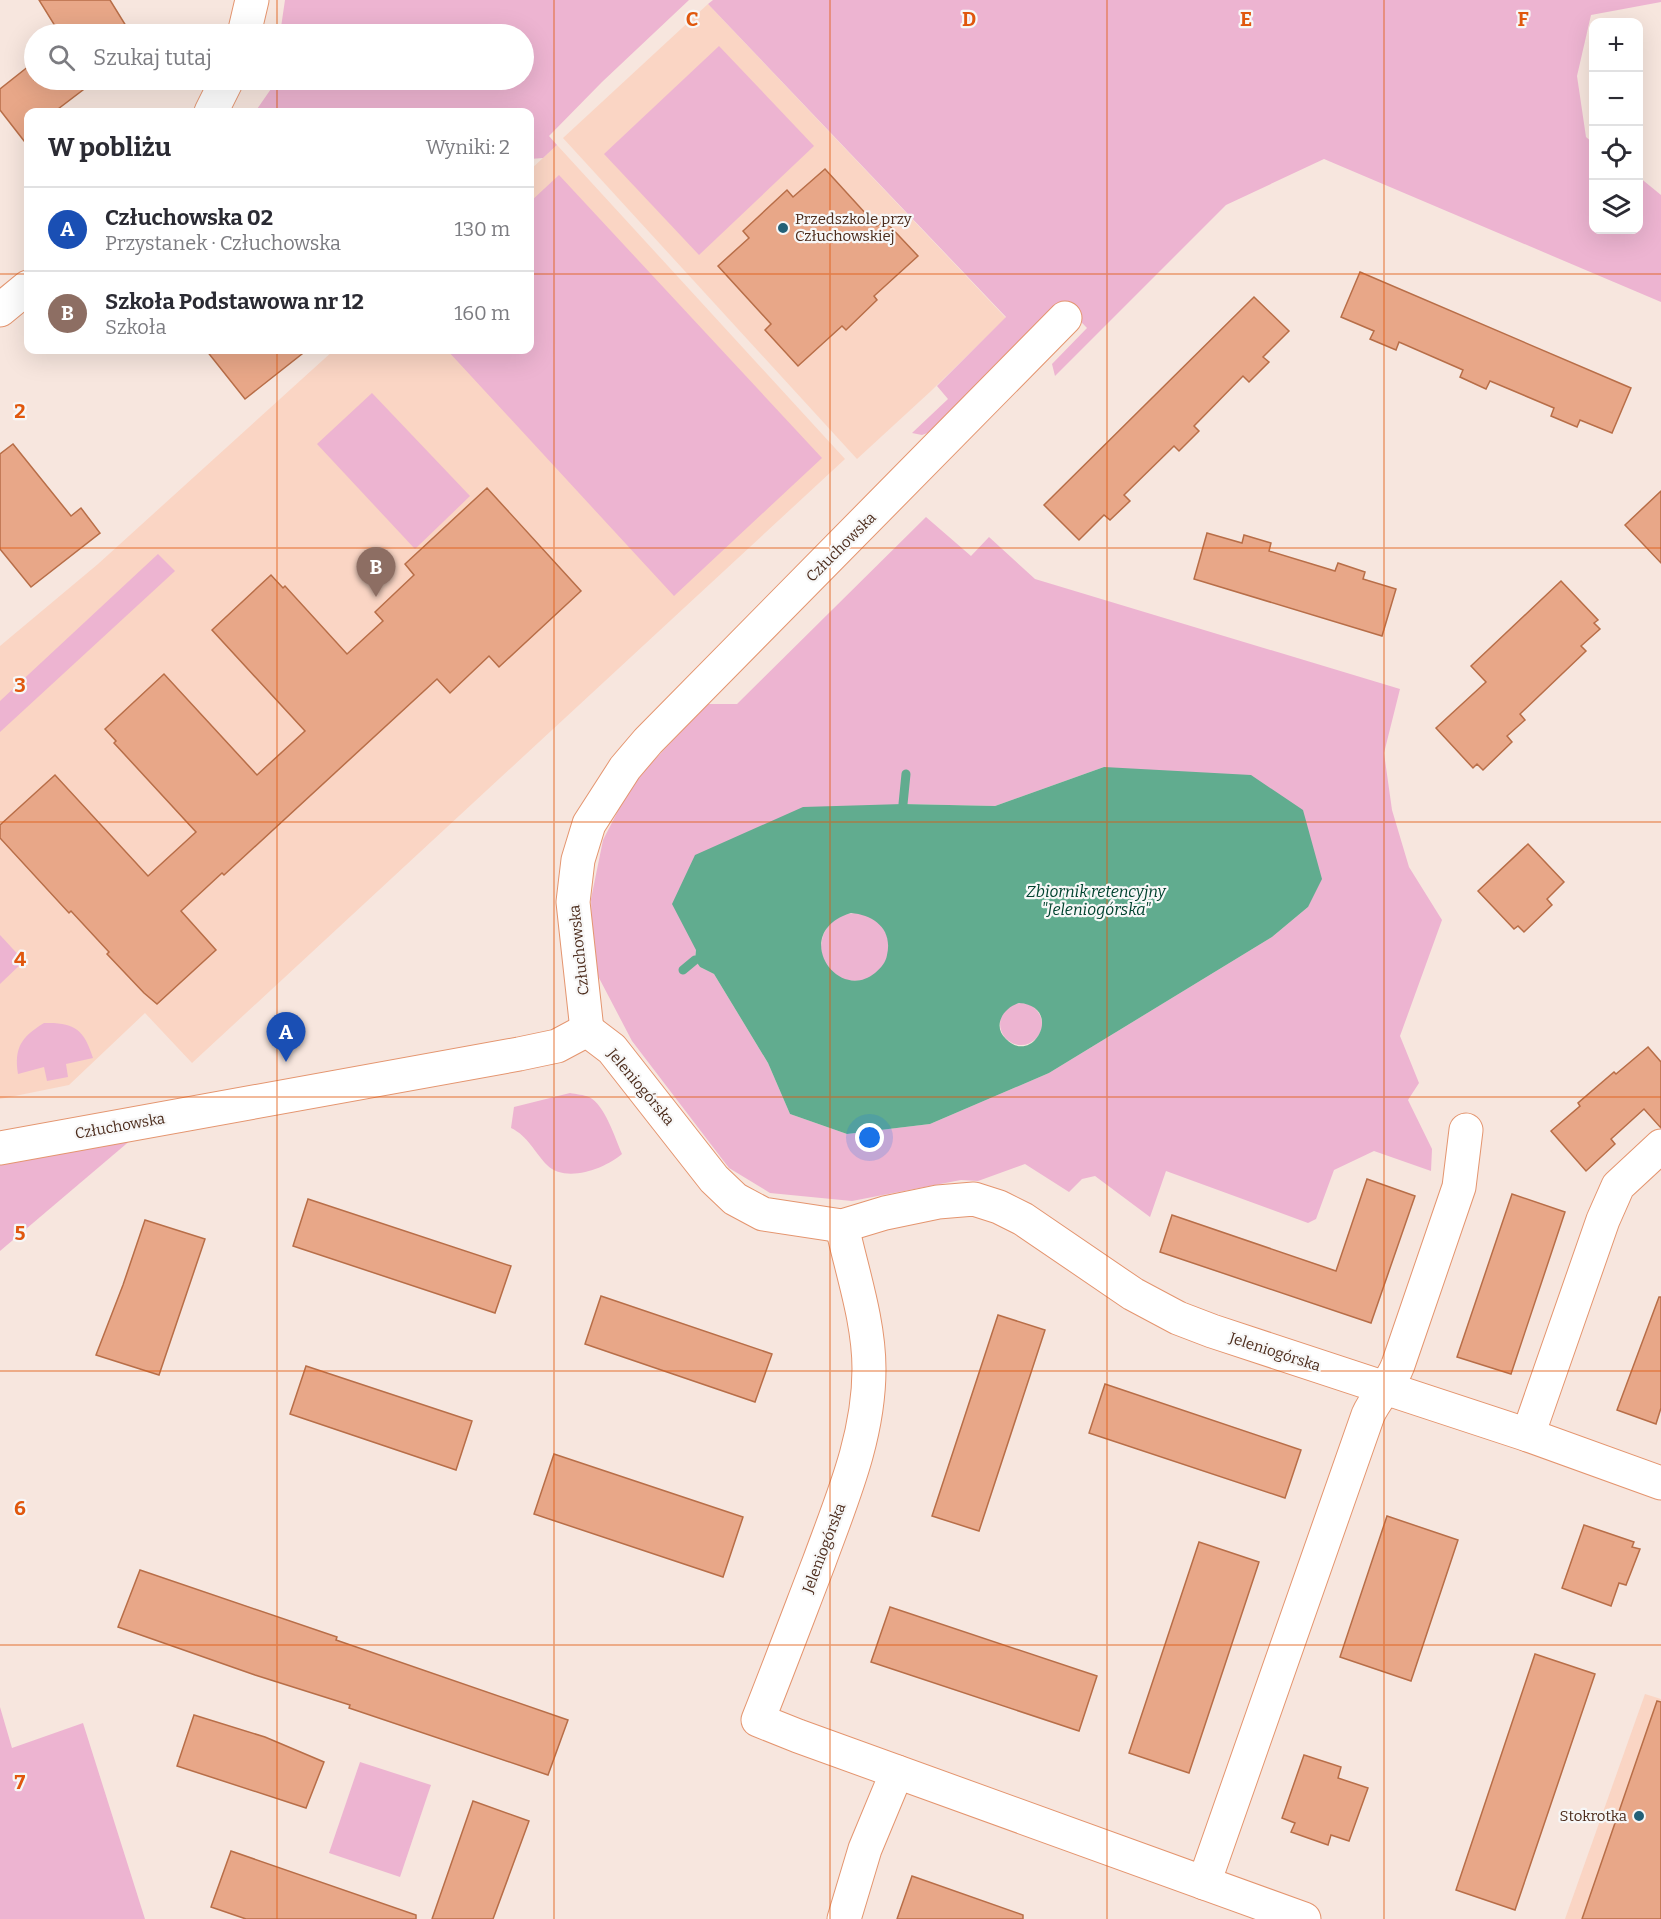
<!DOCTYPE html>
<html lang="pl">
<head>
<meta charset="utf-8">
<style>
	:root { --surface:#fff; --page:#f7f7f7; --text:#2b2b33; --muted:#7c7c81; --line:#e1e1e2; --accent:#2563eb }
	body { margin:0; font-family:Bitter,serif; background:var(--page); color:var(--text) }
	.controls { position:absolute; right:18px; top:18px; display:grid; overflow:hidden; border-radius:12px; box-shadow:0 6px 24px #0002 }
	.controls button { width:54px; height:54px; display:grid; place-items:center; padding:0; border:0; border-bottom:2px solid var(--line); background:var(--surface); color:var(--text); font:30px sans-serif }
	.you { position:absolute; left:870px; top:1138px; width:21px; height:21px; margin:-15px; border:4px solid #fff; border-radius:50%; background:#1a73e8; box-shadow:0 0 0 9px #1a73e833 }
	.badge { display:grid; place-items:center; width:39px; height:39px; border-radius:50%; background:var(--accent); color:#fff; font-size:20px; font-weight:700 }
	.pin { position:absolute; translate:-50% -50px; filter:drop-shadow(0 2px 3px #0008) }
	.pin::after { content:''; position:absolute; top:32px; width:21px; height:18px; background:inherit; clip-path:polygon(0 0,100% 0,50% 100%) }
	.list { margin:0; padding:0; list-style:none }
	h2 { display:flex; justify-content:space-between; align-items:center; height:78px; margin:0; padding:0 24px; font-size:26px }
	h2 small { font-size:20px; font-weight:400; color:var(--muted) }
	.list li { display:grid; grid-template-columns:39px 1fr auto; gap:18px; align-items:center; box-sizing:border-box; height:84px; padding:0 24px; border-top:2px solid var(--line) }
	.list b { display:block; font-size:22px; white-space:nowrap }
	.list p { margin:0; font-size:20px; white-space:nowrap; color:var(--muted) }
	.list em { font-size:20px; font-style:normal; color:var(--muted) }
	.icon { flex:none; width:33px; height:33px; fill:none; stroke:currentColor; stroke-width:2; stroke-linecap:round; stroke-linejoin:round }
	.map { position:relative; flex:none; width:1661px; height:1919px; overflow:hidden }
	.search { position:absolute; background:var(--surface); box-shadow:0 6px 24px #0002; left:24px; top:24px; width:510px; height:66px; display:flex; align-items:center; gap:15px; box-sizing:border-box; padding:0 21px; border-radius:33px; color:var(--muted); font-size:22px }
	.panel { position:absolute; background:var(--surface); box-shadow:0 6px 24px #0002; left:24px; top:108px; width:510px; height:246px; border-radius:12px }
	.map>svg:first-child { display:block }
	.built { fill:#fad5c4 }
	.green { fill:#edb4d1; fill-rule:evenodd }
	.water { fill:#61ac8f; fill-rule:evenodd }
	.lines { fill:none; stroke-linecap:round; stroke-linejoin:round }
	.stream { stroke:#61ac8f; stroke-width:9 }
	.building { fill:#e8a788; stroke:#b86e48; stroke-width:1.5 }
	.street-casing { stroke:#e4956f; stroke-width:35 }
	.secondary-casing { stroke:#e4956f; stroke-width:35 }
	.street { stroke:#fff; stroke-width:33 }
	.secondary { stroke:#fff; stroke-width:33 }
	.grid { fill:none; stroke:#e0570d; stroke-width:1.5; stroke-opacity:0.55 }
	.poi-dot { fill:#236077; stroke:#f7f7f7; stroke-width:2 }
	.labels { text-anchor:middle; stroke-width:4.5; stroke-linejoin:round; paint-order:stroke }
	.poi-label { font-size:15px; fill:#4c2c1c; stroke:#f7f7f7; text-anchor:start }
	.street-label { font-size:15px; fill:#4c2c1c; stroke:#f7f7f7 }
	.water-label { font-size:16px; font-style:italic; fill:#00432f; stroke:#f7f7f7 }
	.grid-label { font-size:20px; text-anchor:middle; font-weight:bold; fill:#e0570d; stroke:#f7f7f7; stroke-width:4.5; stroke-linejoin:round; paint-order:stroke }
</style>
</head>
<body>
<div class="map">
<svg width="1661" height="1919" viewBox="0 0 1661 1919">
	<rect width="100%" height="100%" fill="#f7e6de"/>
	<g class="built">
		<polygon points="708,4 1006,318 931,391 857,459 563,138"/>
		<polygon points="557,145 845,459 192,1063 145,1013 69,1085 0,1099 0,646 98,564 334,350 530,350 530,170"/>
		<polygon points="1645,1694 1661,1699 1661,1919 1565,1919"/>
	</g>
	<g class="green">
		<polygon points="285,0 689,0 602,82 549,136 557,145 543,158 530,159 530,112 255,112 273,86 274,80 524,80 524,34 280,34"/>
		<polygon points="713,0 1661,0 1661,2 1591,15 1577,76 1586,137 1593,143 1594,230 1638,230 1639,177 1661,195 1661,302 1324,159 1226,205 1055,376 1052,364 1087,328 1061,301 933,431 922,435 912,433 948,399 937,386 1006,317 708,4"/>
		<polygon points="719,46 814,146 699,255 604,154"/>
		<polygon points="559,175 822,458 674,596 447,350 530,350 530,202"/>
		<polygon points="372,393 470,496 415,549 317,444"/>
		<path d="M926 517 971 556 989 537 1035 579 1400 689 1384 753 1392 810 1409 867 1442 920 1400 1036 1419 1083 1408 1100 1432 1149 1431 1171 1374 1151 1334 1170 1316 1219 1308 1223 1166 1171 1150 1217 1095 1176 1082 1179 1069 1192 1025 1164 978 1181 961 1180 852 1201 770 1193 729 1168 632 1041 598 976 592 938 591 899 603 840 625 797 643 772 707 704H737ZM1104 767 1308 907 1272 937 1049 1073 930 1124 847 1134 790 1114 768 1063 714 974 700 967 695 960 696 950 903 804 995 806Z"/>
		<polygon points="158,554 175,571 0,732 0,701"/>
		<circle cx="855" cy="947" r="34"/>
		<polygon points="0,935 24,961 0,984"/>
		<circle cx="1021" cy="1024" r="21"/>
		<path d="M44 1023C74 1022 84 1029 93 1058L66 1064 68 1077 47 1081 44 1067 18 1074C14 1048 21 1037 44 1023Z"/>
		<path d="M570 1093C576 1094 584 1095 589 1097 605 1105 615 1138 622 1154 606 1168 566 1184 547 1165 535 1153 528 1136 511 1128L514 1107Z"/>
		<polygon points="132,1139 0,1251 0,1164"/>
		<polygon points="0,1707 12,1748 83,1723 145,1919 0,1919"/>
		<polygon points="360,1762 431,1785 400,1877 329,1853"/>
	</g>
	<path class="water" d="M1104 767 1251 775 1303 810 1322 879 1308 907 1272 937 1049 1073 930 1124 847 1134 790 1114 768 1063 714 974 700 967 695 960 696 950 672 904 695 855 803 807 903 804 995 806ZM851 913C874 915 893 929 887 955 886 962 881 968 875 973 837 1004 789 932 851 913ZM1019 1003C1064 1006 1034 1067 1006 1039 992 1026 1003 1008 1019 1003Z"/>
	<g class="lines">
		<g class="stream">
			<polyline points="903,804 906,774"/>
			<polyline points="683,970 695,960"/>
		</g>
	</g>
	<g class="building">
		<polygon points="39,0 110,0 131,34 60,34"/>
		<polygon points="34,62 34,80 96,80 54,112 28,112 28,146 0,110 0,89"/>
		<polygon points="825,169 877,226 884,220 918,256 874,296 877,300 846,330 842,326 798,366 765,330 771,324 718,266 749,238 743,231 787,190 793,197"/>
		<polygon points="1360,272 1631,388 1612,433 1580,420 1577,427 1551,416 1554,408 1490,381 1486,389 1460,377 1463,370 1399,342 1396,350 1370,339 1374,331 1341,317"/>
		<polygon points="1254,297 1289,331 1263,357 1269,362 1249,382 1243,376 1194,426 1199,431 1179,451 1174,446 1124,495 1130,501 1110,520 1104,515 1079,540 1044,505"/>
		<polygon points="206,350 307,350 245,399"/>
		<polygon points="13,444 71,516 81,508 100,533 31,587 0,549 0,454"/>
		<polygon points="487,488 581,591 499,667 489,656 450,693 437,679 224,875 222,873 181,911 216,950 157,1004 144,993 107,954 109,952 71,911 69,913 0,838 0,825 55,775 148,876 196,832 114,743 116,741 105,729 164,674 257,775 305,731 212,630 271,575 283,588 285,586 347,654 383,621 375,612 414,575 405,564"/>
		<polygon points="1661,491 1661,563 1625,525"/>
		<polygon points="1207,533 1242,543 1244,535 1271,543 1269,551 1335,571 1338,563 1365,572 1363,579 1396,589 1382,636 1194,579"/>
		<polygon points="1561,581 1598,620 1594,623 1600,629 1581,646 1586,651 1520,714 1525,720 1507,736 1512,742 1483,770 1477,764 1473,768 1436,728 1486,682 1471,666"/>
		<polygon points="1528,844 1564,882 1547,899 1552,905 1524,932 1518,926 1514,929 1478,891"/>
		<polygon points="1648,1047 1661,1062 1661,1128 1644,1109 1611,1139 1615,1144 1586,1171 1551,1131 1580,1106 1578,1103 1614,1072 1616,1074"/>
		<polygon points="1367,1179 1415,1196 1371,1323 1160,1252 1172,1215 1336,1271"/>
		<polygon points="1512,1194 1565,1212 1511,1374 1457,1357"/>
		<polygon points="308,1199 511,1266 495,1313 293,1246"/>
		<polygon points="145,1220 205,1239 159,1375 96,1355 123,1285"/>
		<polygon points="601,1296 772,1354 755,1402 585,1344"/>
		<polygon points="1659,1297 1661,1297 1661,1408 1656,1424 1617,1410"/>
		<polygon points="998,1315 1045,1330 979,1531 932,1516"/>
		<polygon points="306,1366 472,1421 456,1470 290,1414"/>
		<polygon points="1105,1384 1301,1450 1285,1498 1089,1433"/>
		<polygon points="554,1454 743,1517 723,1577 534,1514"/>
		<polygon points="1387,1516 1458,1540 1411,1681 1340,1657"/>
		<polygon points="1584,1525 1634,1542 1632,1547 1640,1549 1626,1585 1619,1583 1611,1606 1562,1588"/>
		<polygon points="1199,1542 1259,1562 1189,1773 1129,1753"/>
		<polygon points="140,1570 337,1637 336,1640 568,1720 548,1775 349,1708 350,1705 255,1675 118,1627"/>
		<polygon points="890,1607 1097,1676 1079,1731 871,1662"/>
		<polygon points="1535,1654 1595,1674 1515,1910 1456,1890"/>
		<polygon points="1657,1701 1661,1702 1661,1919 1582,1919"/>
		<polygon points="194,1715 265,1737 324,1762 306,1808 177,1766"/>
		<polygon points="1304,1755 1341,1767 1338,1778 1368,1788 1349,1841 1331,1835 1328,1845 1291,1832 1295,1823 1282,1818"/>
		<polygon points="473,1801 529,1821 493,1919 432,1919"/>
		<polygon points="231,1851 416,1915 416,1919 246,1919 211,1907"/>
		<polygon points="912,1876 1023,1915 1023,1919 897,1919"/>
	</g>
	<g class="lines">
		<defs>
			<g id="street">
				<polyline points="244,34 252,0"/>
				<polyline points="211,112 227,80"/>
				<polyline points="0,310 28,287"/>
				<polyline points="587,1030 573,902 578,860 589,824 625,768 648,741 1065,318"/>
				<path d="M842 1226C852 1272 869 1321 869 1369 869 1437 842 1499 819 1562 799 1614 779 1667 758 1720L798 1736 1304 1919"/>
				<polyline points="1528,1435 1603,1220 1618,1186 1661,1146"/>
				<path d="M1204 1883 1368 1415C1376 1397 1391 1384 1398 1365L1459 1187 1466 1130"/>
				<polyline points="844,1919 865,1849 897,1772"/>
			</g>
			<polyline id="secondary" points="0,1148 519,1054 557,1046 587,1030 612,1049 714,1179 735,1199 763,1214 842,1226 885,1213 938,1202 974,1199 999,1207 1023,1219 1133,1294 1178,1318 1212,1331 1528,1435 1661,1483"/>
		</defs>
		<use href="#street" class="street-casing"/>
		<use href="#secondary" class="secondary-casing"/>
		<use href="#street" class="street"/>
		<use href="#secondary" class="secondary"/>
	</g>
	<path class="grid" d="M277 0V34M554 0V1919M830 0V1919M1107 0V1919M1384 0V1919M277 80V112M0 274H28M530 274H1661M277 350V1919M0 548H1661M0 822H1661M0 1097H1661M0 1371H1661M0 1645H1661"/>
	<g class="poi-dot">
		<circle cx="783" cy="228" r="6"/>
		<circle cx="1639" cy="1816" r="6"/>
	</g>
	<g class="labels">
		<g class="poi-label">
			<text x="795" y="224">Przedszkole przy<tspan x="795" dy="17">Człuchowskiej</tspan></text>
			<text x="1627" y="1821" text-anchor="end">Stokrotka</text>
		</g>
		<g class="street-label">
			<text transform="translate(841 547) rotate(-45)" y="5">Człuchowska</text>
			<text transform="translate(579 950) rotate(-96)" y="5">Człuchowska</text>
			<text transform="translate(641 1087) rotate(50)" y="5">Jeleniogórska</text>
			<text transform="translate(120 1126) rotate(-10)" y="5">Człuchowska</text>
			<text transform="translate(1275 1352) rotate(18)" y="5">Jeleniogórska</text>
			<text transform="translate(824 1548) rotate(-69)" y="5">Jeleniogórska</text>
		</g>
		<g class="water-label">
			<text x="1096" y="897">Zbiornik retencyjny<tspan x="1096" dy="18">"Jeleniogórska"</tspan></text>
		</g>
	</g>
	<g class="grid-label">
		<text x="692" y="26">C</text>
		<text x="969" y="26">D</text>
		<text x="1246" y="26">E</text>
		<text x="1523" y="26">F</text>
		<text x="20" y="418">2</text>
		<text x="20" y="692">3</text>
		<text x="20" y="966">4</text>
		<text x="20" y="1240">5</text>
		<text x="20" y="1515">6</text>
		<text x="20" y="1789">7</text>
	</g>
</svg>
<div class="controls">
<button>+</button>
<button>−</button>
<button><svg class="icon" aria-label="locate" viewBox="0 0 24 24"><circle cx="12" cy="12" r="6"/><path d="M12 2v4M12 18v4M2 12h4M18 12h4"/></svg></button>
<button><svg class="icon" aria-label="layers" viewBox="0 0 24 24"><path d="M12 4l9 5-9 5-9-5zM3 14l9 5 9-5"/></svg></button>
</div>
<div class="you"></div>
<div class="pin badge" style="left:286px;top:1062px;background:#1a4fb4">A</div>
<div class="pin badge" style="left:376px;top:597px;background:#8d6e63">B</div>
<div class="search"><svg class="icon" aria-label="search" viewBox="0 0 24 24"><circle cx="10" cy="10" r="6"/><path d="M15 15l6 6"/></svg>Szukaj tutaj</div>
<section class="panel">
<h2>W pobliżu<small>Wyniki: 2</small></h2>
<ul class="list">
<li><span class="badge" style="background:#1a4fb4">A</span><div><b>Człuchowska 02</b><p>Przystanek · Człuchowska</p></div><em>130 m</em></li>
<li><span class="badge" style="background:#8d6e63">B</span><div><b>Szkoła Podstawowa nr 12</b><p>Szkoła</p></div><em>160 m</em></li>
</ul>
</section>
</div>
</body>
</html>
